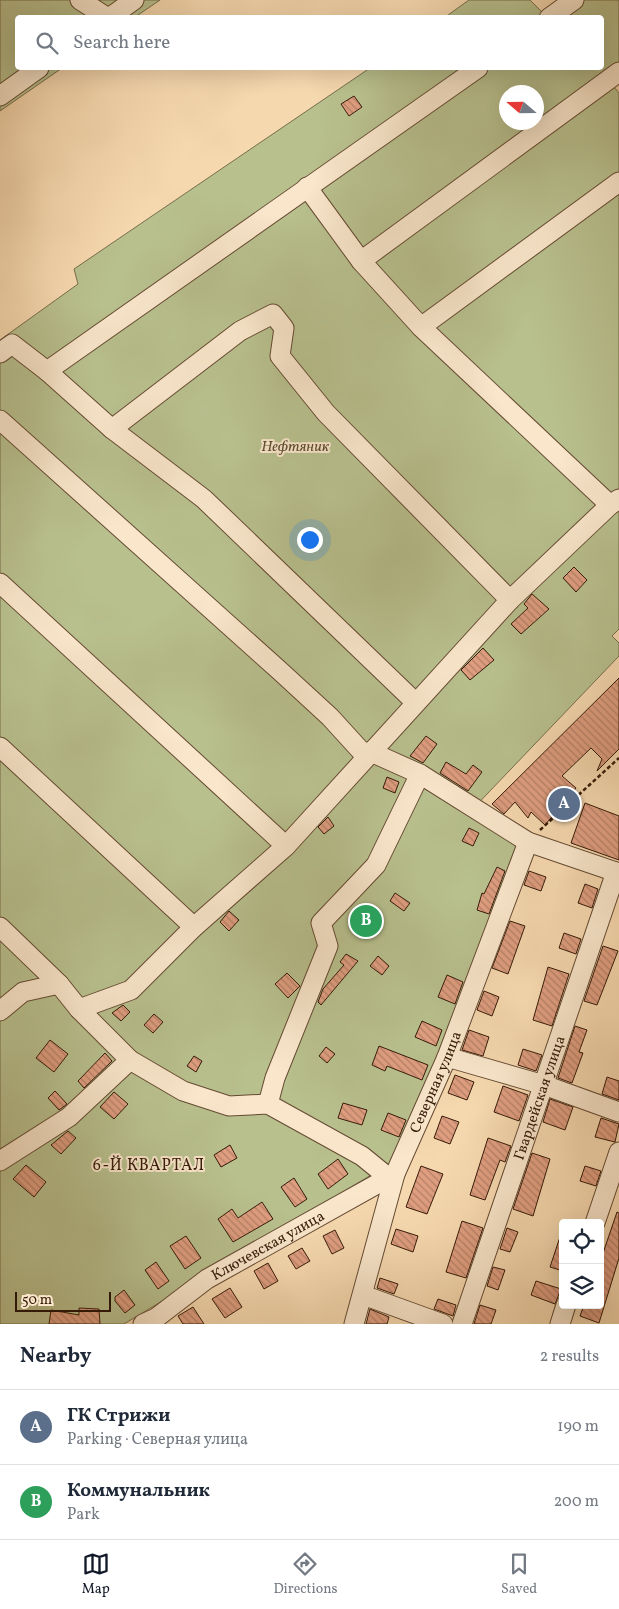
<!DOCTYPE html>
<html lang="en">
<head>
<meta charset="utf-8">
<style>
	:root { --surface:#fff; --page:#f2f2f3; --text:#1f2937; --muted:#747a83; --line:#e0e1e3; --accent:#111827 }
	body { margin:0; font-family:Vollkorn,serif; background:var(--page); color:var(--text) }
	.controls { position:absolute; right:15px; bottom:15px; display:grid; overflow:hidden; border-radius:5px; box-shadow:0 5px 20px #0002 }
	.controls button { width:45px; height:45px; display:grid; place-items:center; padding:0; border:0; border-bottom:1px solid var(--line); background:var(--surface); color:var(--text); font:25px sans-serif }
	.compass { position:absolute; left:499px; top:85px; width:45px; height:45px; border-radius:50%; background:var(--surface); box-shadow:0 5px 20px #0002; rotate:290deg }
	.scale { position:absolute; left:15px; bottom:12px; width:96px; box-sizing:border-box; padding-left:5px; border:2px solid #351a08; border-top:0; font-size:14px; line-height:18px; white-space:nowrap; color:#351a08; -webkit-text-stroke:4px #f9e6cb; paint-order:stroke }
	.you { position:absolute; left:309px; top:539px; width:18px; height:18px; margin:-12px; border:4px solid #fff; border-radius:50%; background:#1a73e8; box-shadow:0 0 0 8px #1a73e833 }
	.badge { display:grid; place-items:center; width:32px; height:32px; border-radius:50%; background:var(--accent); color:#fff; font-size:16px; font-weight:700 }
	.pin { position:absolute; translate:-50% -50%; border:2px solid #fff; box-shadow:0 1px 5px #0006 }
	.list { margin:0; padding:0; list-style:none }
	h2 { display:flex; justify-content:space-between; align-items:center; height:65px; margin:0; padding:0 20px; font-size:21px }
	h2 small { font-size:16px; font-weight:400; color:var(--muted) }
	.list li { display:grid; grid-template-columns:32px 1fr auto; gap:15px; align-items:center; box-sizing:border-box; height:75px; padding:0 20px; border-top:1px solid var(--line) }
	.list b { display:block; font-size:19px; white-space:nowrap }
	.list p { margin:0; font-size:16px; white-space:nowrap; color:var(--muted) }
	.list em { font-size:16px; font-style:normal; color:var(--muted) }
	.icon { flex:none; width:28px; height:28px; fill:none; stroke:currentColor; stroke-width:2; stroke-linecap:round; stroke-linejoin:round }
	.map { position:relative; flex:none; width:619px; height:1324px; overflow:hidden }
	.search { position:absolute; background:var(--surface); box-shadow:0 5px 20px #0002; left:15px; right:15px; top:15px; height:55px; display:flex; align-items:center; gap:12px; box-sizing:border-box; padding:0 18px; border-radius:5px; color:var(--muted); font-size:19px }
	.sheet { height:215px; background:var(--surface) }
	nav { display:flex; justify-content:space-around; align-items:center; box-sizing:border-box; height:70px; border-top:1px solid var(--line); background:var(--surface); font-size:14px; color:var(--muted) }
	nav a { display:grid; justify-items:center; gap:2px }
	nav .on { color:var(--accent) }
	.map>svg:first-child { display:block }
	.green { fill:#b8c08e; stroke:#766d4b; fill-rule:evenodd }
	.building { fill:url(#building-back-hatch); stroke:#351a08 }
	.lines { fill:none; stroke-linecap:round; stroke-linejoin:round }
	.minor-casing { stroke:#654a32; stroke-width:21 }
	.path { stroke:#351a08; stroke-width:2.5; stroke-dasharray:4 2.5; stroke-linecap:butt }
	.minor { stroke:#f9e6cb; stroke-width:19 }
	.labels { text-anchor:middle; stroke-width:4; stroke-linejoin:round; paint-order:stroke }
	.park-label { font-size:15px; font-style:italic; fill:#5c4c30; stroke:#f9e6cb }
	.street-label { font-size:15px; fill:#351a08; stroke:#f9e6cb }
	.neighbourhood-label { font-size:16px; letter-spacing:1px; fill:#351a08; stroke:#f9e6cb }
</style>
</head>
<body>
<div class="map">
<svg width="619" height="1324" viewBox="0 0 619 1324">
	<defs>
		<pattern id="building-back-hatch" width="6" height="6" patternUnits="userSpaceOnUse" patternTransform="scale(1.25)"><rect width="6" height="6" fill="#df9e80"/><path d="M-1 5l2 2M0 0l6 6M5-1l2 2" fill="none" stroke="#b68067"/></pattern>
	</defs>
	<rect width="100%" height="100%" fill="#f6d8af"/>
	<filter id="stains"><feTurbulence type="fractalNoise" baseFrequency=".004" numOctaves="4"/><feColorMatrix values="0 0 0 0 .2 0 0 0 0 .09 0 0 0 0 .02 0 0 0 .5 -.17"/></filter>
	<radialGradient id="worn" r=".72"><stop offset=".6" stop-color="#630" stop-opacity="0"/><stop offset="1" stop-color="#630" stop-opacity=".3"/></radialGradient>
	<g class="green">
		<polygon points="0,0 160,0 135,17 18,18 18,68 62,68 0,111"/>
		<polygon points="469,0 530,0 547,17 444,18"/>
		<path d="M576 0H619V65L605 76 619 93V629L612 636 619 643V656L467 815 517 844 473 975 396 1160 124 1324H0V340L78 284 74 269 370 68H602V18L550 17ZM506 92H536V122H506Z"/>
	</g>
	<g class="building">
		<polygon points="354,96 362,107 349,116 341,104"/>
		<polygon points="574,567 587,580 576,592 563,578"/>
		<polygon points="532,594 549,609 521,634 511,624 528,608 524,604"/>
		<polygon points="483,648 494,660 470,680 461,670"/>
		<polygon points="619,678 619,749 597,771 602,759 591,748 562,776 576,788 545,825 531,812 528,818 515,802 504,814 492,804"/>
		<polygon points="426,736 437,744 423,763 410,756"/>
		<polygon points="446,762 466,774 473,765 482,772 468,791 440,773"/>
		<polygon points="387,777 399,782 395,793 383,788"/>
		<polygon points="585,803 619,816 619,860 571,843"/>
		<polygon points="328,817 334,826 324,834 318,827"/>
		<polygon points="469,828 479,833 473,846 462,841"/>
		<polygon points="497,867 505,871 489,914 477,910 482,893 484,894"/>
		<polygon points="529,871 546,877 541,891 524,885"/>
		<polygon points="585,884 598,889 592,908 578,903"/>
		<polygon points="395,893 410,903 404,911 390,901"/>
		<polygon points="229,911 239,920 229,931 220,922"/>
		<polygon points="510,921 525,926 508,974 492,968"/>
		<polygon points="564,933 581,939 576,954 559,948"/>
		<polygon points="603,946 618,951 597,1005 584,1001"/>
		<polygon points="346,954 358,961 321,1005 318,1002 323,989 344,965 340,962"/>
		<polygon points="378,956 389,966 382,975 370,966"/>
		<polygon points="548,967 569,974 552,1026 533,1020"/>
		<polygon points="287,973 300,986 288,998 275,984"/>
		<polygon points="447,975 463,982 455,1004 438,997"/>
		<polygon points="484,991 499,997 492,1016 477,1010"/>
		<polygon points="123,1005 130,1012 121,1021 112,1013"/>
		<polygon points="154,1014 163,1022 153,1033 144,1025"/>
		<polygon points="422,1021 442,1030 436,1046 415,1037"/>
		<polygon points="575,1026 587,1030 579,1052 583,1053 572,1083 558,1078"/>
		<polygon points="469,1030 489,1037 483,1056 462,1050"/>
		<polygon points="50,1040 68,1054 54,1072 36,1058"/>
		<polygon points="379,1046 428,1065 422,1080 387,1066 385,1071 372,1065"/>
		<polygon points="326,1047 335,1054 327,1063 319,1056"/>
		<polygon points="523,1049 542,1055 536,1071 518,1065"/>
		<polygon points="105,1053 112,1061 84,1088 78,1081"/>
		<polygon points="194,1056 202,1061 196,1072 187,1066"/>
		<polygon points="455,1075 474,1082 467,1100 448,1093"/>
		<polygon points="607,1077 619,1081 619,1100 602,1094"/>
		<polygon points="503,1086 528,1095 519,1121 494,1112"/>
		<polygon points="55,1091 67,1104 59,1110 48,1098"/>
		<polygon points="114,1092 128,1104 114,1119 100,1107"/>
		<polygon points="550,1099 573,1107 565,1130 543,1122"/>
		<polygon points="343,1103 367,1110 362,1125 338,1118"/>
		<polygon points="388,1113 406,1120 399,1137 381,1130"/>
		<polygon points="442,1116 459,1122 450,1144 434,1138"/>
		<polygon points="601,1118 619,1124 615,1142 595,1137"/>
		<polygon points="68,1131 76,1138 61,1154 51,1145"/>
		<polygon points="488,1138 511,1146 505,1162 500,1160 485,1200 470,1195"/>
		<polygon points="230,1145 237,1158 221,1167 214,1155"/>
		<polygon points="532,1153 550,1159 533,1216 513,1209"/>
		<polygon points="338,1159 348,1174 328,1189 318,1174"/>
		<polygon points="26,1165 46,1182 34,1197 13,1179"/>
		<polygon points="421,1166 443,1174 427,1214 406,1207"/>
		<polygon points="585,1166 601,1171 596,1186 580,1181"/>
		<polygon points="294,1178 307,1199 295,1207 281,1187"/>
		<polygon points="262,1202 273,1219 233,1242 218,1219 232,1209 238,1218"/>
		<polygon points="617,1212 619,1213 619,1258 599,1323 580,1316 584,1305 600,1305 600,1262"/>
		<polygon points="462,1221 483,1228 466,1278 446,1272"/>
		<polygon points="507,1228 518,1232 510,1252 500,1249"/>
		<polygon points="396,1229 418,1236 413,1252 391,1244"/>
		<polygon points="335,1230 344,1248 332,1254 323,1236"/>
		<polygon points="561,1234 563,1234 563,1271 550,1267"/>
		<polygon points="186,1236 201,1258 185,1269 170,1246"/>
		<polygon points="302,1248 310,1261 296,1269 288,1256"/>
		<polygon points="156,1262 169,1281 158,1289 145,1270"/>
		<polygon points="268,1263 278,1281 264,1289 254,1271"/>
		<polygon points="493,1267 505,1270 498,1290 487,1286"/>
		<polygon points="380,1278 398,1284 394,1294 377,1288"/>
		<polygon points="536,1281 561,1289 555,1304 531,1295"/>
		<polygon points="230,1288 242,1307 225,1318 212,1299"/>
		<polygon points="124,1290 135,1305 125,1313 115,1301 115,1297"/>
		<polygon points="438,1299 456,1305 453,1316 434,1309"/>
		<polygon points="480,1305 496,1310 491,1324 474,1324"/>
		<polygon points="193,1307 204,1324 183,1324 178,1316"/>
		<polygon points="79,1308 99,1309 100,1324 49,1324 51,1310 79,1315"/>
		<polygon points="370,1309 389,1317 387,1324 366,1324"/>
	</g>
	<g class="lines">
		<defs>
			<g id="minor">
				<polyline points="80,0 108,18"/>
				<polyline points="109,18 134,0"/>
				<polyline points="549,18 574,0"/>
				<polyline points="0,96 39,68"/>
				<polyline points="307,187 361,261 421,327 610,505"/>
				<polyline points="361,261 619,72"/>
				<polyline points="421,327 619,182"/>
				<polyline points="0,353 12,344 47,371 112,429 204,499 415,702"/>
				<polyline points="47,371 478,68"/>
				<polyline points="0,420 280,671 330,717 361,751 373,753 420,774 528,842 619,873"/>
				<polyline points="112,429 240,331 273,314 284,328 280,356 326,413 510,600"/>
				<polyline points="0,583 286,846"/>
				<polyline points="0,747 194,927"/>
				<polyline points="0,927 59,984 79,1009 130,1060 183,1091 229,1106 268,1104 362,1156 389,1178"/>
				<polyline points="79,1009 131,990 194,927 286,846 510,600 610,505 619,499"/>
				<polyline points="0,1011 23,992 59,984"/>
				<polyline points="447,1057 544,1085 619,1112"/>
				<polyline points="268,1104 275,1078 328,946 321,923 376,865 420,774"/>
				<polyline points="0,1161 69,1117 130,1060"/>
				<polyline points="595,1223 619,1152"/>
				<polyline points="363,1295 443,1324"/>
				<path id="s1" d="M143 1324 156 1318 207 1279 395 1174"/>
				<path id="s2" d="M354 1324 395 1174 447 1057 528 842"/>
				<path id="s3" d="M462 1324 616 872"/>
				<polyline points="560,1324 566,1305"/>
			</g>
		</defs>
		<use href="#minor" class="minor-casing"/>
		<polyline class="path" points="540,830 619,758"/>
		<use href="#minor" class="minor"/>
	</g>
	<g class="labels">
		<g class="park-label">
			<text x="295" y="451">Нефтяник</text>
		</g>
		<g class="street-label">
			<text dy="5" stroke="none"><textPath href="#s2" startOffset="256">Северная улица</textPath></text>
			<text dy="5" stroke="none"><textPath href="#s3" startOffset="239">Гвардейская улица</textPath></text>
			<text dy="5" stroke="none"><textPath href="#s1" startOffset="148">Ключевская улица</textPath></text>
		</g>
		<g class="neighbourhood-label">
			<text x="149" y="1170">6-Й КВАРТАЛ</text>
		</g>
	</g>
	<rect width="100%" height="100%" filter="url(#stains)"/>
	<rect width="100%" height="100%" fill="url(#worn)"/>
</svg>
<div class="controls">
<button><svg class="icon" aria-label="locate" viewBox="0 0 24 24"><circle cx="12" cy="12" r="6"/><path d="M12 2v4M12 18v4M2 12h4M18 12h4"/></svg></button>
<button><svg class="icon" aria-label="layers" viewBox="0 0 24 24"><path d="M12 4l9 5-9 5-9-5zM3 14l9 5 9-5"/></svg></button>
</div>
<svg class="compass" viewBox="-18 -18 36 36"><path d="M0-13l5 13h-10z" fill="#e53935"/><path d="M0 13l5-13h-10z" fill="#747a83"/></svg>
<div class="scale">50 m</div>
<div class="you"></div>
<div class="pin badge" style="left:564px;top:804px;background:#5c6f8a">A</div>
<div class="pin badge" style="left:366px;top:921px;background:#2e9e5b">B</div>
<div class="search"><svg class="icon" aria-label="search" viewBox="0 0 24 24"><circle cx="10" cy="10" r="6"/><path d="M15 15l6 6"/></svg>Search here</div>
</div>
<section class="sheet">
<h2>Nearby<small>2 results</small></h2>
<ul class="list">
<li><span class="badge" style="background:#5c6f8a">A</span><div><b>ГК Стрижи</b><p>Parking · Северная улица</p></div><em>190 m</em></li>
<li><span class="badge" style="background:#2e9e5b">B</span><div><b>Коммунальник</b><p>Park</p></div><em>200 m</em></li>
</ul>
</section>
<nav>
<a class="on"><svg class="icon" aria-label="map" viewBox="0 0 24 24"><path d="M3 6l6-2 6 2 6-2v14l-6 2-6-2-6 2zM9 4v14M15 6v14"/></svg>Map</a>
<a><svg class="icon" aria-label="directions" viewBox="0 0 24 24"><path d="M12 3l9 9-9 9-9-9zM9 14v-3h6M13 9l2 2-2 2"/></svg>Directions</a>
<a><svg class="icon" aria-label="saved" viewBox="0 0 24 24"><path d="M7 4h10v16l-5-4-5 4z"/></svg>Saved</a>
</nav>
</body>
</html>
